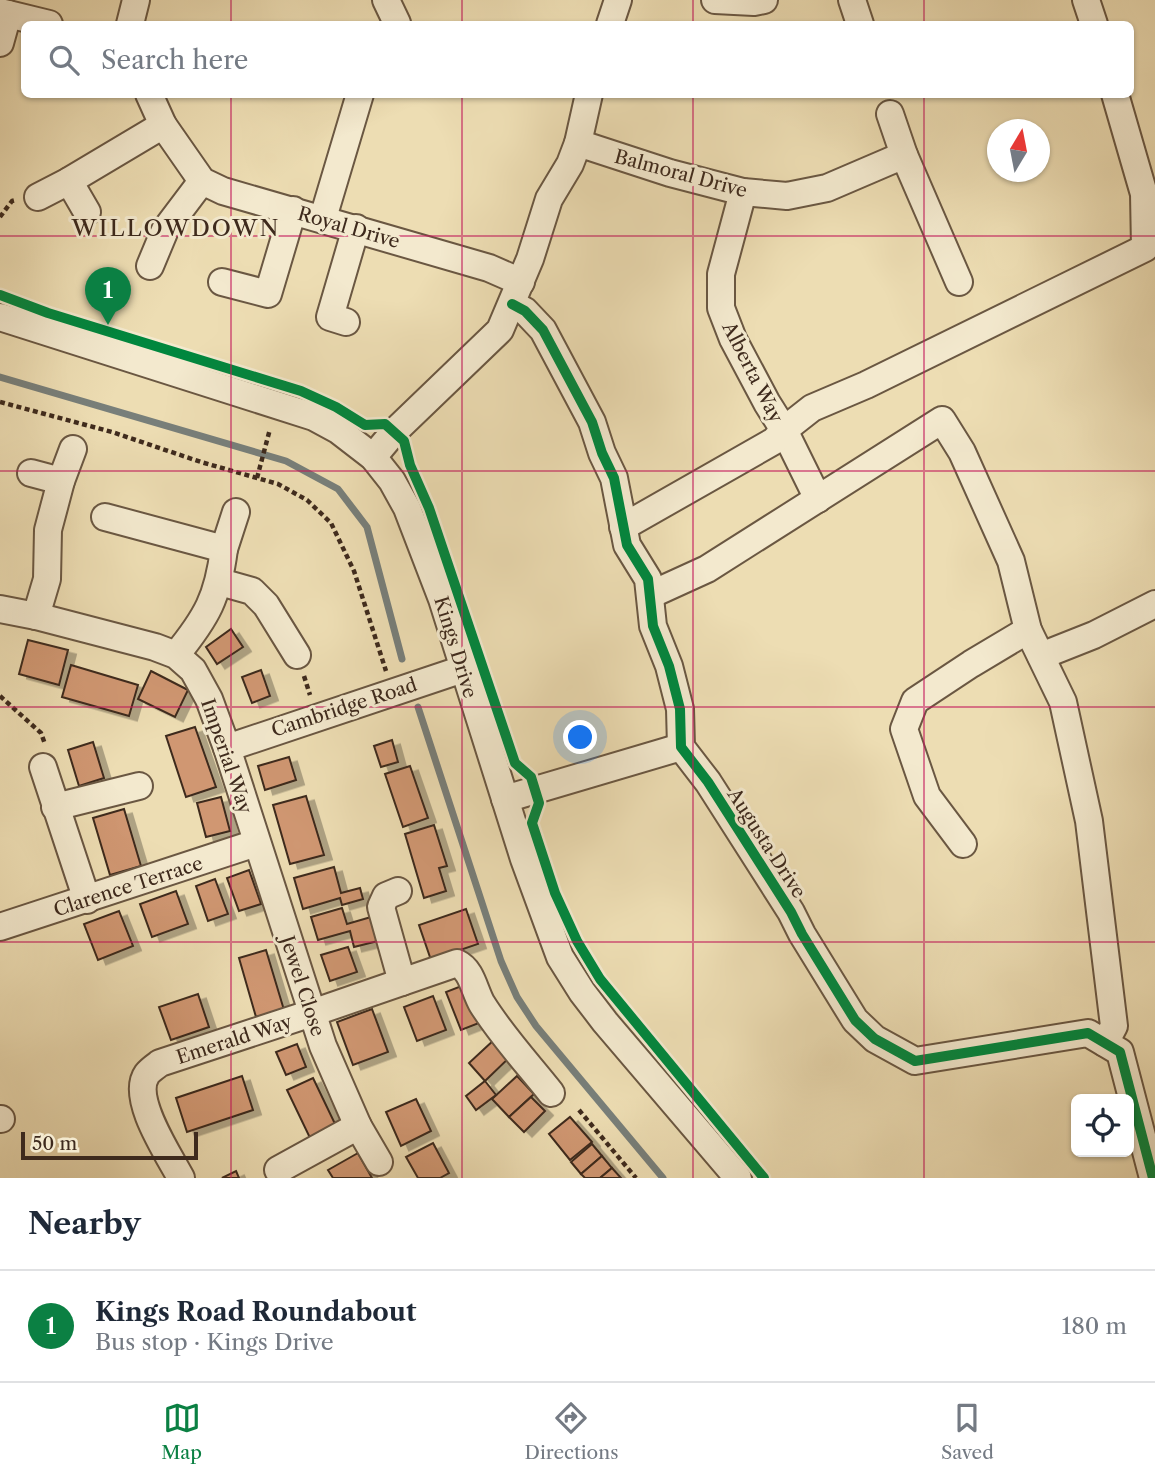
<!DOCTYPE html>
<html lang="en">
<head>
<meta charset="utf-8">
<style>
	:root { --surface:#fff; --page:#f2f2f3; --text:#1f2937; --muted:#747a83; --line:#e0e1e3; --accent:#0b8043 }
	body { margin:0; font-family:"Libre Caslon Text",serif; background:var(--page); color:var(--text) }
	.controls { position:absolute; right:21px; bottom:21px; display:grid; overflow:hidden; border-radius:10px; box-shadow:0 2px 5px #0004 }
	.controls button { width:63px; height:63px; display:grid; place-items:center; padding:0; border:0; border-bottom:2px solid var(--line); background:var(--surface); color:var(--text); font:35px sans-serif }
	.compass { position:absolute; left:987px; top:119px; width:63px; height:63px; border-radius:50%; background:var(--surface); box-shadow:0 2px 5px #0004; rotate:10deg }
	.scale { position:absolute; left:21px; bottom:18px; width:177px; box-sizing:border-box; padding-left:7px; border:4px solid #3e2a1d; border-top:0; font-size:19px; line-height:24px; white-space:nowrap; color:#3e2a1d; -webkit-text-stroke:5px #f3e9ce; paint-order:stroke }
	.you { position:absolute; left:581px; top:738px; width:24px; height:24px; margin:-18px; border:5px solid #fff; border-radius:50%; background:#1a73e8; box-shadow:0 0 0 10px #1a73e833 }
	.badge { display:grid; place-items:center; width:46px; height:46px; border-radius:50%; background:var(--accent); color:#fff; font-size:23px; font-weight:700 }
	.pin { position:absolute; translate:-50% -58px; filter:drop-shadow(0 2px 4px #0008) }
	.pin::after { content:''; position:absolute; top:37px; width:24px; height:21px; background:inherit; clip-path:polygon(0 0,100% 0,50% 100%) }
	.list { margin:0; padding:0; list-style:none }
	h2 { display:flex; justify-content:space-between; align-items:center; height:91px; margin:0; padding:0 28px; font-size:30px }
	h2 small { font-size:23px; font-weight:400; color:var(--muted) }
	.list li { display:grid; grid-template-columns:46px 1fr auto; gap:21px; align-items:center; box-sizing:border-box; height:112px; padding:0 28px; border-top:2px solid var(--line) }
	.list b { display:block; font-size:26px; white-space:nowrap }
	.list p { margin:0; font-size:23px; white-space:nowrap; color:var(--muted) }
	.list em { font-size:23px; font-style:normal; color:var(--muted) }
	.icon { flex:none; width:38px; height:38px; fill:none; stroke:currentColor; stroke-width:2; stroke-linecap:round; stroke-linejoin:round }
	.map { position:relative; flex:none; width:1155px; height:1178px; overflow:hidden }
	.search { position:absolute; background:var(--surface); box-shadow:0 2px 5px #0004; left:21px; right:21px; top:21px; height:77px; display:flex; align-items:center; gap:18px; box-sizing:border-box; padding:0 24px; border-radius:10px; color:var(--muted); font-size:26px }
	.sheet { height:203px; background:var(--surface) }
	nav { display:flex; justify-content:space-around; align-items:center; box-sizing:border-box; height:98px; border-top:2px solid var(--line); background:var(--surface); font-size:19px; color:var(--muted) }
	nav a { display:grid; justify-items:center; gap:4px }
	nav .on { color:var(--accent) }
	.map>svg:first-child { display:block }
	.lines { fill:none; stroke-linecap:round; stroke-linejoin:round }
	.stream { stroke:#787f7a; stroke-width:7 }
	.building { fill:#d09772; stroke:#3e2a1d; stroke-width:2; filter:url(#shadow) }
	.minor-casing { stroke:#6a5742; stroke-width:30 }
	.path { stroke:#3e2a1d; stroke-width:4.5; stroke-dasharray:5 3.5; stroke-linecap:butt }
	.minor { stroke:#f3e9ce; stroke-width:26 }
	.cycleway-casing { stroke:#f3e9ce; stroke-width:15 }
	.cycleway { stroke:#00873e; stroke-width:10 }
	.grid { fill:none; stroke:#c2185b; stroke-width:2; stroke-opacity:0.55 }
	.labels { text-anchor:middle; stroke-width:6; stroke-linejoin:round; paint-order:stroke }
	.street-label { font-size:19px; fill:#3e2a1d; stroke:#f3e9ce }
	.quarter-label { font-size:23px; letter-spacing:2px; fill:#3e2a1d; stroke:#f3e9ce }
</style>
</head>
<body>
<div class="map">
<svg width="1155" height="1178" viewBox="0 0 1155 1178">
	<defs>
		<filter id="shadow"><feDropShadow dx="8" dy="4.5" stdDeviation="0" flood-color="#0004"/></filter>
	</defs>
	<rect width="100%" height="100%" fill="#edddb3"/>
	<filter id="stains"><feTurbulence type="fractalNoise" baseFrequency=".00286" numOctaves="4"/><feColorMatrix values="0 0 0 0 .2 0 0 0 0 .09 0 0 0 0 .02 0 0 0 .5 -.17"/></filter>
	<radialGradient id="worn" r=".72"><stop offset=".6" stop-color="#630" stop-opacity="0"/><stop offset="1" stop-color="#630" stop-opacity=".3"/></radialGradient>
	<g class="lines">
		<g class="stream">
			<polyline points="0,377 286,461 338,489 367,527 402,659"/>
			<polyline points="418,707 501,961 517,997 536,1026 663,1178"/>
		</g>
	</g>
	<g class="building">
		<polygon points="231,629 243,647 217,664 206,647"/>
		<polygon points="28,640 68,650 59,685 19,674"/>
		<polygon points="71,665 138,685 129,716 62,697"/>
		<polygon points="261,670 270,696 252,703 242,677"/>
		<polygon points="151,671 188,690 175,717 138,699"/>
		<polygon points="195,727 216,787 186,797 166,736"/>
		<polygon points="392,740 398,762 381,767 374,746"/>
		<polygon points="93,742 104,778 79,786 68,750"/>
		<polygon points="289,757 296,780 265,790 258,766"/>
		<polygon points="410,766 428,818 403,827 385,774"/>
		<polygon points="306,796 324,855 290,864 273,805"/>
		<polygon points="221,797 230,831 206,837 197,803"/>
		<polygon points="124,809 141,866 110,875 93,818"/>
		<polygon points="434,825 447,866 439,868 446,891 424,898 405,834"/>
		<polygon points="334,867 341,893 360,888 363,899 342,905 340,898 303,909 294,878"/>
		<polygon points="249,870 261,904 239,911 227,878"/>
		<polygon points="215,879 228,914 208,921 196,886"/>
		<polygon points="176,891 188,924 152,937 140,904"/>
		<polygon points="342,908 347,924 371,917 378,941 354,947 350,931 318,940 311,917"/>
		<polygon points="466,909 478,944 431,960 419,925"/>
		<polygon points="119,911 133,946 98,960 84,924"/>
		<polygon points="348,947 357,972 330,981 321,955"/>
		<polygon points="266,950 284,1010 256,1017 239,958"/>
		<polygon points="464,985 479,1023 461,1030 446,992"/>
		<polygon points="198,994 209,1027 171,1040 159,1007"/>
		<polygon points="433,996 446,1030 417,1041 404,1007"/>
		<polygon points="372,1009 388,1052 353,1065 337,1022"/>
		<polygon points="495,1039 511,1056 485,1081 469,1063"/>
		<polygon points="297,1044 306,1067 286,1075 276,1052"/>
		<polygon points="242,1076 253,1110 187,1132 176,1098"/>
		<polygon points="517,1076 534,1094 509,1117 492,1099"/>
		<polygon points="313,1078 337,1128 311,1140 287,1090"/>
		<polygon points="485,1081 496,1095 476,1110 466,1096"/>
		<polygon points="531,1097 545,1111 524,1132 509,1117"/>
		<polygon points="416,1099 431,1131 401,1146 386,1112"/>
		<polygon points="570,1117 592,1142 570,1160 549,1134"/>
		<polygon points="433,1143 449,1173 440,1178 418,1178 406,1157"/>
		<polygon points="592,1144 602,1156 581,1174 571,1162"/>
		<polygon points="358,1153 372,1178 333,1178 328,1170"/>
		<polygon points="602,1156 612,1168 600,1178 585,1178 581,1174"/>
		<polygon points="612,1168 621,1178 600,1178"/>
		<polygon points="236,1171 239,1178 222,1178"/>
	</g>
	<g class="lines">
		<defs>
			<g id="minor">
				<polyline points="386,0 397,23"/>
				<polyline points="715,0 754,2 764,0"/>
				<polyline points="852,0 860,24"/>
				<polyline points="1086,0 1094,24"/>
				<polyline points="0,12 49,24"/>
				<polyline points="130,24 136,0"/>
				<polyline points="610,24 618,0"/>
				<polyline points="0,43 8,14"/>
				<polyline points="149,94 163,125 202,181 223,191 489,268 521,282"/>
				<polyline points="890,114 904,155"/>
				<polyline points="578,143 670,173 743,192 787,196 827,188 904,155 959,282"/>
				<polyline points="69,181 87,212"/>
				<polyline points="743,192 721,274 721,308 733,339 767,403 784,430 818,499"/>
				<polyline points="38,197 69,181 163,125"/>
				<polyline points="323,218 360,94"/>
				<polyline points="150,266 165,230 202,181"/>
				<polyline points="222,282 268,294 293,210"/>
				<polyline points="512,304 525,311 543,330 592,422 602,453 614,478 627,545 648,579 653,626 669,666 680,709 681,747 708,782 791,912 802,934 855,1020 875,1039 915,1061 1088,1033 1120,1052 1153,1178"/>
				<polyline points="0,317 314,417 338,430 373,457 392,481 407,508 442,599 524,859 560,957 582,992 605,1022 738,1178"/>
				<polyline points="346,322 330,317 356,228"/>
				<polyline points="373,457 394,432 500,330 530,259 549,199 570,164 578,143 589,94"/>
				<polyline points="31,473 61,481"/>
				<path d="M105 517 224 549C218 597 207 617 176 655"/>
				<polyline points="623,527 774,441 784,430 812,408 866,385 1145,248 1144,194 1115,94"/>
				<polyline points="224,549 236,512"/>
				<polyline points="220,582 252,591 266,605 297,655"/>
				<polyline points="650,595 707,569 942,420 962,452 1011,561 1028,630 1063,702 1089,821 1114,1026 1105,1043"/>
				<polyline points="0,609 36,616 155,647 176,655 193,670 209,699 227,748 323,1046 358,1126 379,1162"/>
				<polyline points="36,616 47,579 48,530 61,481 73,449"/>
				<polyline points="1041,656 1094,635 1155,604"/>
				<polyline points="227,748 463,669"/>
				<polyline points="43,767 87,900"/>
				<polyline points="505,799 681,747"/>
				<polyline points="55,807 139,786"/>
				<polyline points="963,844 927,796 904,729 915,701 971,664 1028,630"/>
				<polyline points="398,891 386,896 381,907 402,982"/>
				<polyline points="0,927 256,843"/>
				<polyline points="0,1119 1,1119"/>
				<polyline points="278,1170 358,1126"/>
				<path d="M181 1178C169 1155 130 1098 147 1074 150 1070 156 1066 160 1063L312 1013 457 963C472 970 474 990 482 1004 502 1036 528 1064 551 1093"/>
			</g>
		</defs>
		<use href="#minor" class="minor-casing"/>
		<g class="path">
			<polyline points="0,217 12,201 16,200"/>
			<polyline points="0,402 112,432 201,462 278,484 307,500 331,523 354,571 386,671"/>
			<polyline points="257,478 270,429"/>
			<polyline points="304,676 310,695"/>
			<polyline points="0,696 41,733 45,744"/>
			<polyline points="579,1110 636,1178"/>
		</g>
		<use href="#minor" class="minor"/>
		<defs>
			<g id="cycleway">
				<polyline points="0,295 48,313 301,391 336,407 365,425 385,424 404,441 410,465 429,508 515,763 531,777 539,803 532,823 555,893 577,941 600,979 764,1178"/>
				<polyline points="512,304 525,311 543,330 592,422 602,453 614,478 627,545 648,579 653,626 669,666 680,709 681,747 708,782 791,912 802,934 855,1020 875,1039 915,1061 1088,1033 1120,1052 1153,1178"/>
			</g>
		</defs>
		<use href="#cycleway" class="cycleway-casing"/>
		<use href="#cycleway" class="cycleway"/>
	</g>
	<path class="grid" d="M231 0V24M462 0V24M693 0V24M924 0V24M231 94V1178M462 94V1178M693 94V1178M924 94V1178M0 236H1155M0 471H1155M0 707H1155M0 942H1155"/>
	<g class="labels">
		<g class="street-label">
			<text transform="translate(681 173) rotate(15)" y="7">Balmoral Drive</text>
			<text transform="translate(349 227) rotate(16)" y="7">Royal Drive</text>
			<text transform="translate(753 372) rotate(63)" y="7">Alberta Way</text>
			<text transform="translate(456 647) rotate(73)" y="7">Kings Drive</text>
			<text transform="translate(344 707) rotate(-18)" y="7">Cambridge Road</text>
			<text transform="translate(227 756) rotate(71)" y="7">Imperial Way</text>
			<text transform="translate(767 843) rotate(57)" y="7">Augusta Drive</text>
			<text transform="translate(128 886) rotate(-18)" y="7">Clarence Terrace</text>
			<text transform="translate(303 986) rotate(72)" y="7">Jewel Close</text>
			<text transform="translate(234 1039) rotate(-18)" y="7">Emerald Way</text>
		</g>
		<g class="quarter-label">
			<text x="176" y="236">WILLOWDOWN</text>
		</g>
	</g>
	<rect width="100%" height="100%" filter="url(#stains)"/>
	<rect width="100%" height="100%" fill="url(#worn)"/>
</svg>
<div class="controls">
<button><svg class="icon" aria-label="locate" viewBox="0 0 24 24"><circle cx="12" cy="12" r="6"/><path d="M12 2v4M12 18v4M2 12h4M18 12h4"/></svg></button>
</div>
<svg class="compass" viewBox="-18 -18 36 36"><path d="M0-13l5 13h-10z" fill="#e53935"/><path d="M0 13l5-13h-10z" fill="#747a83"/></svg>
<div class="scale">50 m</div>
<div class="you"></div>
<div class="pin badge" style="left:108px;top:325px">1</div>
<div class="search"><svg class="icon" aria-label="search" viewBox="0 0 24 24"><circle cx="10" cy="10" r="6"/><path d="M15 15l6 6"/></svg>Search here</div>
</div>
<section class="sheet">
<h2>Nearby<small></small></h2>
<ul class="list">
<li><span class="badge">1</span><div><b>Kings Road Roundabout</b><p>Bus stop · Kings Drive</p></div><em>180 m</em></li>
</ul>
</section>
<nav>
<a class="on"><svg class="icon" aria-label="map" viewBox="0 0 24 24"><path d="M3 6l6-2 6 2 6-2v14l-6 2-6-2-6 2zM9 4v14M15 6v14"/></svg>Map</a>
<a><svg class="icon" aria-label="directions" viewBox="0 0 24 24"><path d="M12 3l9 9-9 9-9-9zM9 14v-3h6M13 9l2 2-2 2"/></svg>Directions</a>
<a><svg class="icon" aria-label="saved" viewBox="0 0 24 24"><path d="M7 4h10v16l-5-4-5 4z"/></svg>Saved</a>
</nav>
</body>
</html>
